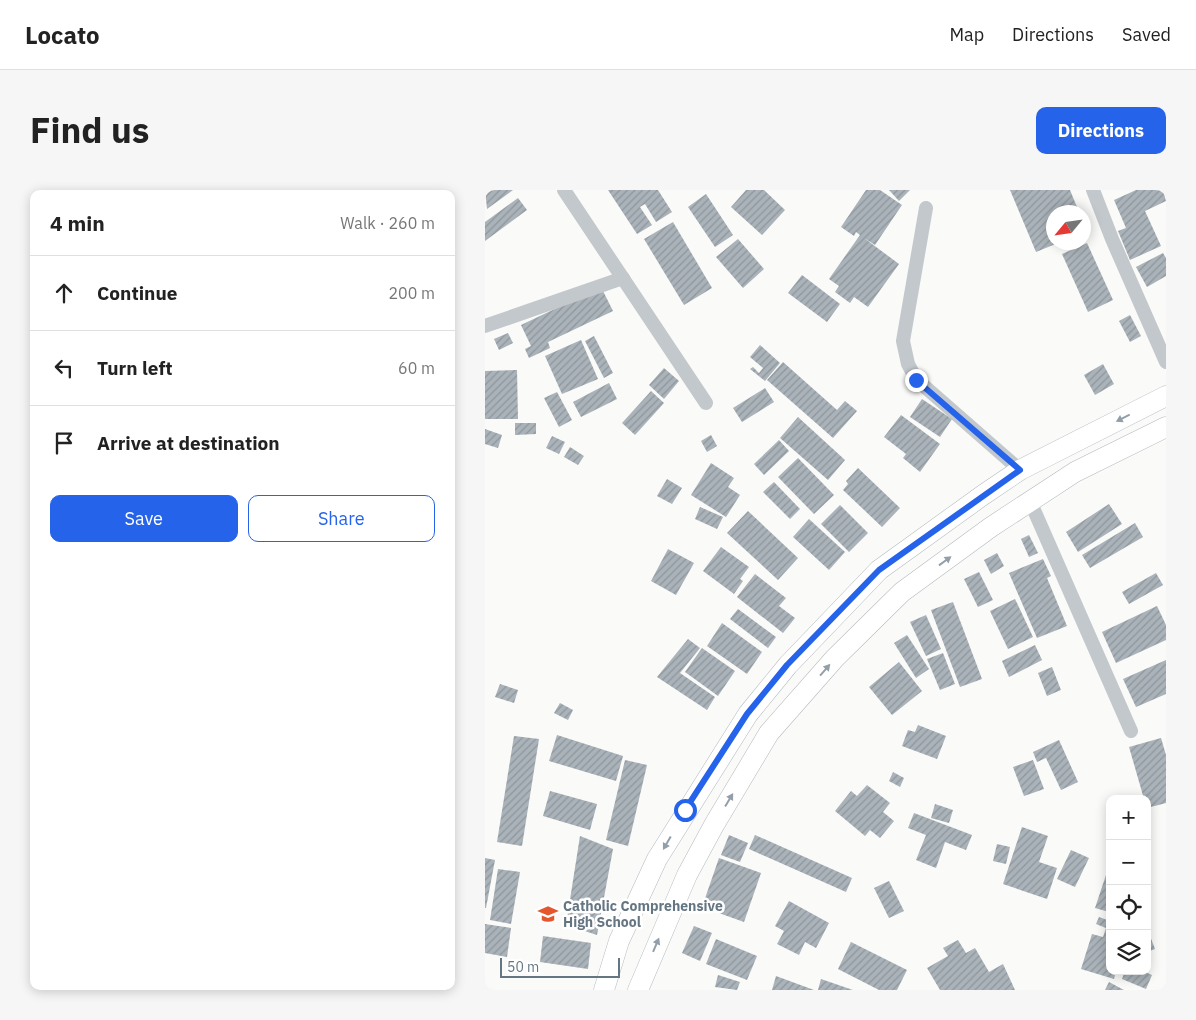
<!DOCTYPE html>
<html lang="en">
<head>
<meta charset="utf-8">
<style>
	:root { --surface:#fff; --page:#f6f6f6; --text:#222; --muted:#767676; --line:#e0e0e0; --accent:#2563eb }
	body { margin:0; font-family:"IBM Plex Sans",sans-serif; background:var(--page); color:var(--text) }
	.controls { position:absolute; right:15px; bottom:15px; display:grid; overflow:hidden; border-radius:10px; box-shadow:0 2px 12px #0003 }
	.controls button { width:45px; height:45px; display:grid; place-items:center; padding:0; border:0; border-bottom:1px solid var(--line); background:var(--surface); color:var(--text); font:25px sans-serif }
	.compass { position:absolute; left:561px; top:15px; width:45px; height:45px; border-radius:50%; background:var(--surface); box-shadow:0 2px 12px #0003; rotate:241deg }
	.scale { position:absolute; left:15px; bottom:12px; width:120px; box-sizing:border-box; padding-left:5px; border:2px solid #657683; border-top:0; font-size:14px; line-height:18px; white-space:nowrap; color:#657683; -webkit-text-stroke:4px #fff; paint-order:stroke }
	.stop { position:absolute; width:15px; height:15px; margin:-11px; border:4px solid #2563eb; border-radius:50%; background:#fff }
	.stop.end { background:#2563eb; border-color:#fff; box-shadow:0 1px 5px #0008 }
	.list { margin:0; padding:0; list-style:none }
	h2 { display:flex; justify-content:space-between; align-items:center; height:65px; margin:0; padding:0 20px; font-size:21px }
	h2 small { font-size:16px; font-weight:400; color:var(--muted) }
	.list li { display:grid; grid-template-columns:32px 1fr auto; gap:15px; align-items:center; box-sizing:border-box; height:75px; padding:0 20px; border-top:1px solid var(--line) }
	.list b { display:block; font-size:19px; white-space:nowrap }
	.list em { font-size:16px; font-style:normal; color:var(--muted) }
	.actions { display:flex; gap:10px; padding:15px 20px }
	.actions a { flex:1; padding:11px 0; border:1px solid var(--accent); border-radius:10px; text-align:center; font-size:18px; color:var(--accent) }
	.actions .main { background:var(--accent); color:#fff }
	.icon { flex:none; width:28px; height:28px; fill:none; stroke:currentColor; stroke-width:2; stroke-linecap:round; stroke-linejoin:round }
	.map { position:relative; flex:none; width:681px; height:800px; overflow:hidden; border-radius:10px }
	header { display:flex; align-items:center; gap:30px; box-sizing:border-box; height:70px; padding:0 25px; background:var(--surface); border-bottom:1px solid var(--line) }
	header strong { font-size:24px }
	nav { display:flex; gap:28px; margin-inline-start:auto; font-size:18px }
	.intro { display:flex; align-items:center; justify-content:space-between; box-sizing:border-box; height:120px; padding:0 30px }
	h1 { margin:0; font-size:35px }
	.button { padding:12px 22px; border-radius:10px; background:var(--accent); color:#fff; font-size:18px; font-weight:700 }
	main { display:flex; gap:30px; padding:0 30px }
	aside { flex:1; background:var(--surface); border-radius:10px; box-shadow:0 2px 12px #0003 }
	.map>svg:first-child { display:block }
	.building { fill:url(#building-hatch) }
	.lines { fill:none; stroke-linecap:round; stroke-linejoin:round }
	.secondary-casing { stroke:#b3babf; stroke-width:21 }
	.street { stroke:#c3c8cc; stroke-width:14 }
	.secondary { stroke:#fff; stroke-width:20 }
	.oneway { fill:#939fa8 }
	.route { stroke:#2563eb; stroke-width:6 }
	.labels { text-anchor:middle; stroke-width:5; stroke-linejoin:round; paint-order:stroke }
	.poi-label { font-size:14px; font-weight:bold; fill:#657683; stroke:#fff; text-anchor:start }
</style>
</head>
<body>
<header>
<strong>Locato</strong>
<nav><a>Map</a><a>Directions</a><a>Saved</a></nav>
</header>
<div class="intro"><h1>Find us</h1><a class="button">Directions</a></div>
<main>
<aside>
<h2>4 min<small>Walk · 260 m</small></h2>
<ul class="list">
<li><svg class="icon" aria-label="ahead" viewBox="0 0 24 24"><path d="M12 20V5M6 11l6-6 6 6"/></svg><div><b>Continue</b></div><em>200 m</em></li>
<li><svg class="icon" aria-label="left" viewBox="0 0 24 24"><path d="M17 20v-9H6M10 6l-5 5 5 5"/></svg><div><b>Turn left</b></div><em>60 m</em></li>
<li><svg class="icon" aria-label="arrive" viewBox="0 0 24 24"><path d="M6 21V4h12l-3 4 3 4H6"/></svg><div><b>Arrive at destination</b></div></li>
</ul>
<div class="actions"><a class="main">Save</a><a>Share</a></div>
</aside>
<div class="map">
<svg width="681" height="800" viewBox="0 0 681 800">
	<defs>
		<pattern id="building-hatch" width="6" height="6" patternUnits="userSpaceOnUse" patternTransform="scale(1.25)"><rect width="6" height="6" fill="#aab3b9"/><path d="M-1 1l2-2M0 6l6-6M5 7l2-2" fill="none" stroke="#8e969c"/></pattern>
	</defs>
	<rect width="100%" height="100%" fill="#fafaf8"/>
	<g class="building">
		<polygon points="0,0 28,0 2,19"/>
		<polygon points="123,0 173,0 187,22 171,32 160,14 155,17 167,35 152,44"/>
		<polygon points="261,0 279,0 300,20 277,45 246,17"/>
		<polygon points="381,0 395,0 417,15 390,55 379,48 414,74 383,117 369,107 365,113 350,102 354,96 344,89 375,45 371,42 369,46 356,37"/>
		<polygon points="404,0 425,0 414,11"/>
		<polygon points="525,0 585,0 594,22 568,22 568,52 573,53 551,62"/>
		<polygon points="651,0 678,0 681,11 660,21 676,56 645,70 633,41 641,38 629,10"/>
		<polygon points="221,4 248,45 230,57 203,17"/>
		<polygon points="33,8 42,20 0,51 0,32"/>
		<polygon points="188,32 227,98 199,115 159,49"/>
		<polygon points="253,49 279,79 258,98 231,67"/>
		<polygon points="602,53 628,110 603,122 577,64"/>
		<polygon points="678,63 681,68 681,86 662,97 651,77"/>
		<polygon points="317,85 355,114 342,132 303,103"/>
		<polygon points="116,97 128,121 63,152 65,158 44,168 40,159 46,156 36,135"/>
		<polygon points="645,125 656,146 645,152 634,131"/>
		<polygon points="23,143 28,153 14,160 9,149"/>
		<polygon points="109,146 128,183 119,188 100,151"/>
		<polygon points="96,150 113,189 77,204 60,166"/>
		<polygon points="275,155 295,173 280,191 265,179 268,177 274,183 278,178 265,167"/>
		<polygon points="298,172 352,220 360,211 372,221 348,248 282,190"/>
		<polygon points="618,174 629,194 610,205 599,185"/>
		<polygon points="179,178 194,191 179,209 164,195"/>
		<polygon points="32,180 33,229 0,229 0,181"/>
		<polygon points="124,193 132,209 96,227 88,212"/>
		<polygon points="280,198 289,212 257,232 248,218"/>
		<polygon points="166,201 179,213 150,245 137,233"/>
		<polygon points="72,202 87,230 74,237 59,208"/>
		<polygon points="437,209 467,229 455,247 425,227"/>
		<polygon points="416,225 455,254 435,282 418,268 421,264 399,247"/>
		<polygon points="313,227 360,270 343,290 295,248"/>
		<polygon points="30,233 51,233 51,244 30,245"/>
		<polygon points="0,239 17,245 13,258 0,254"/>
		<polygon points="226,245 232,256 222,262 216,251"/>
		<polygon points="67,246 80,252 74,264 61,258"/>
		<polygon points="294,250 304,261 279,285 269,274"/>
		<polygon points="85,257 99,266 93,275 79,267"/>
		<polygon points="313,268 349,305 329,324 293,287"/>
		<polygon points="226,273 249,288 243,297 255,305 241,327 206,305"/>
		<polygon points="373,278 415,318 397,337 358,300 363,294 361,291"/>
		<polygon points="182,289 197,298 187,314 172,306"/>
		<polygon points="289,292 315,319 305,329 278,302"/>
		<polygon points="624,314 637,334 593,362 581,342"/>
		<polygon points="355,315 383,343 364,362 336,334"/>
		<polygon points="215,317 238,327 232,339 210,329"/>
		<polygon points="263,321 313,368 293,390 242,343"/>
		<polygon points="324,329 360,362 344,380 308,347"/>
		<polygon points="650,333 658,347 605,378 597,365"/>
		<polygon points="544,345 553,363 544,367 536,349"/>
		<polygon points="236,357 264,377 255,389 258,391 249,404 218,381"/>
		<polygon points="183,359 209,373 191,405 166,391"/>
		<polygon points="512,363 519,376 506,384 499,370"/>
		<polygon points="558,369 566,386 562,388 582,436 552,448 524,383"/>
		<polygon points="494,382 508,410 493,417 479,389"/>
		<polygon points="671,383 678,395 644,414 637,402"/>
		<polygon points="270,384 301,408 294,416 310,428 298,443 252,407"/>
		<polygon points="530,409 548,447 523,459 505,421"/>
		<polygon points="468,412 497,489 475,497 446,420"/>
		<polygon points="672,416 681,435 681,450 631,473 617,442"/>
		<polygon points="253,419 291,447 283,458 245,429"/>
		<polygon points="441,425 456,459 441,466 425,432"/>
		<polygon points="237,433 277,462 262,484 222,456"/>
		<polygon points="422,445 444,479 431,488 409,453"/>
		<polygon points="203,449 215,458 195,483 230,507 222,520 172,487"/>
		<polygon points="550,455 557,470 524,487 517,471"/>
		<polygon points="217,458 250,481 233,506 200,482"/>
		<polygon points="458,463 470,494 455,500 442,469"/>
		<polygon points="681,470 681,504 651,517 638,489"/>
		<polygon points="414,472 437,501 407,525 384,497"/>
		<polygon points="567,477 576,500 562,506 553,483"/>
		<polygon points="15,494 33,500 29,513 10,507"/>
		<polygon points="75,513 88,520 83,530 69,523"/>
		<polygon points="433,535 461,546 452,569 417,556 423,540 430,542"/>
		<polygon points="72,545 138,566 131,591 64,571"/>
		<polygon points="29,546 54,549 37,656 12,652"/>
		<polygon points="676,548 681,565 681,613 662,618 662,609 659,609 644,557"/>
		<polygon points="574,550 593,592 576,600 561,568 552,572 548,562"/>
		<polygon points="140,570 162,575 143,656 121,650"/>
		<polygon points="548,570 559,599 539,606 528,577"/>
		<polygon points="408,582 419,588 415,597 404,591"/>
		<polygon points="382,595 405,613 398,622 409,631 395,648 385,640 380,646 350,621 366,601 372,606"/>
		<polygon points="65,601 112,614 105,640 58,626"/>
		<polygon points="450,614 468,620 464,633 446,628"/>
		<polygon points="429,623 487,645 481,660 460,652 451,678 431,670 441,645 423,638"/>
		<polygon points="537,637 563,646 554,672 572,678 562,709 518,694"/>
		<polygon points="244,645 263,653 255,672 236,665"/>
		<polygon points="270,645 367,688 361,702 264,659"/>
		<polygon points="95,646 128,659 112,745 81,735"/>
		<polygon points="512,654 525,657 521,674 508,671"/>
		<polygon points="586,660 604,668 590,697 572,689"/>
		<polygon points="0,668 10,670 1,718 0,718"/>
		<polygon points="234,668 276,683 259,732 217,717"/>
		<polygon points="13,679 35,682 26,734 5,730"/>
		<polygon points="621,685 625,687 624,722 610,718"/>
		<polygon points="404,691 419,721 404,728 389,698"/>
		<polygon points="304,711 344,733 331,758 320,752 314,765 292,754 299,741 290,736"/>
		<polygon points="614,727 625,731 625,781 631,781 629,789 596,779 607,744 618,747 621,738 611,734"/>
		<polygon points="0,734 26,738 22,767 0,763"/>
		<polygon points="209,736 227,743 215,771 197,763"/>
		<polygon points="662,738 670,759 662,762"/>
		<polygon points="58,746 106,753 103,779 55,772"/>
		<polygon points="231,749 272,766 262,790 221,774"/>
		<polygon points="473,750 481,763 490,758 504,782 518,774 530,800 455,800 442,778 463,766 458,758"/>
		<polygon points="366,752 422,780 412,800 394,800 353,779"/>
		<polygon points="640,781 658,781 667,785 661,799 637,789"/>
		<polygon points="233,785 255,792 252,800 230,797"/>
		<polygon points="291,786 329,800 287,800"/>
		<polygon points="336,789 368,800 333,800"/>
		<polygon points="624,792 639,800 620,800"/>
	</g>
	<g class="lines">
		<defs>
			<g id="secondary">
				<polyline points="119,800 134,751 172,669 263,524 303,475 394,380 498,305 535,280 681,206"/>
				<polyline points="153,800 202,685 229,635 284,543 350,468 417,402 506,337 590,282 681,237"/>
			</g>
		</defs>
		<use href="#secondary" class="secondary-casing"/>
		<g class="street">
			<polyline points="79,0 221,213"/>
			<polyline points="608,0 627,49 681,172"/>
			<polyline points="441,18 418,151 423,174 431,189 535,280"/>
			<polyline points="0,136 138,88"/>
			<polyline points="545,311 646,541"/>
		</g>
		<use href="#secondary" class="secondary"/>
	</g>
	<defs><path id="oneway-solid" d="M-6-.8H1V-3.2L6.5 0L1 3.2V.8H-6Z" transform="scale(1.25)"/></defs>
	<g class="oneway">
		<use href="#oneway-solid" transform="translate(638 228) rotate(153)"/>
		<use href="#oneway-solid" transform="translate(460 371) rotate(-36)"/>
		<use href="#oneway-solid" transform="translate(340 480) rotate(-49)"/>
		<use href="#oneway-solid" transform="translate(244 610) rotate(-59)"/>
		<use href="#oneway-solid" transform="translate(182 653) rotate(120)"/>
		<use href="#oneway-solid" transform="translate(171 755) rotate(-67)"/>
	</g>
	<g class="lines">
		<polyline class="route" points="200,620 262,524 302,475 394,380 535,280 431,190"/>
	</g>
	<defs>
		<symbol id="school-bare" viewBox="-9 -9 18 18"><path d="M0-5L7-2L0 1L-7-2ZM-4 1L0 2.5L4 1V4Q0 6-4 4Z" fill="#e4572e" stroke="#fff" stroke-width="2.5" paint-order="stroke"/></symbol>
	</defs>
	<g fill-rule="evenodd">
		<use href="#school-bare" x="49" y="710" width="28" height="28"/>
	</g>
	<g class="labels">
		<g class="poi-label">
			<text x="78" y="721">Catholic Comprehensive<tspan x="78" dy="16">High School</tspan></text>
		</g>
	</g>
</svg>
<div class="controls">
<button>+</button>
<button>−</button>
<button><svg class="icon" aria-label="locate" viewBox="0 0 24 24"><circle cx="12" cy="12" r="6"/><path d="M12 2v4M12 18v4M2 12h4M18 12h4"/></svg></button>
<button><svg class="icon" aria-label="layers" viewBox="0 0 24 24"><path d="M12 4l9 5-9 5-9-5zM3 14l9 5 9-5"/></svg></button>
</div>
<svg class="compass" viewBox="-18 -18 36 36"><path d="M0-13l5 13h-10z" fill="#e53935"/><path d="M0 13l5-13h-10z" fill="#767676"/></svg>
<div class="scale">50 m</div>
<div class="stop" style="left:200px;top:620px"></div>
<div class="stop end" style="left:431px;top:190px"></div>
</div>
</main>
</body>
</html>
